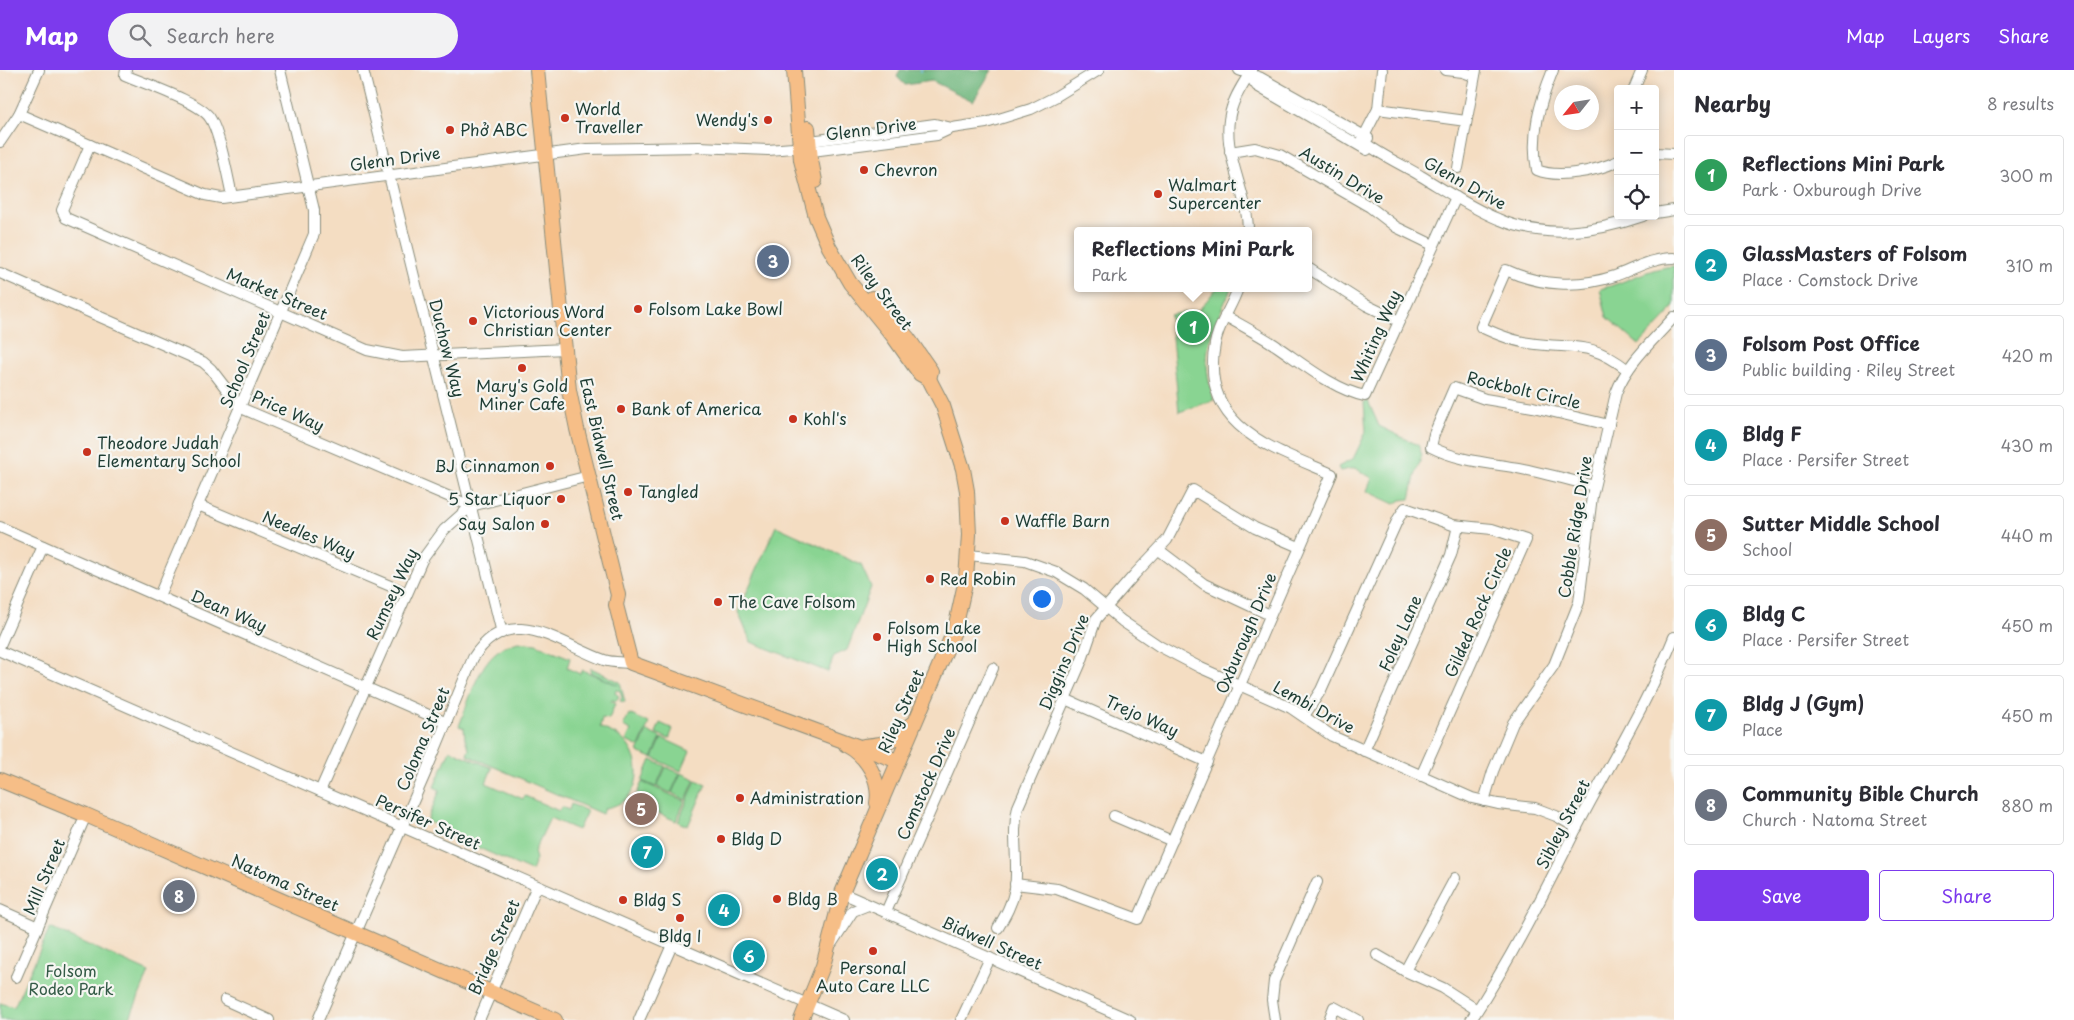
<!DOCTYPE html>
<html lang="en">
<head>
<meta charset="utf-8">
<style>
	:root { --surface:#fff; --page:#f2f2f3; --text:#2b2b33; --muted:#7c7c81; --line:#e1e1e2; --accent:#7c3aed }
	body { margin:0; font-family:"Playpen Sans",sans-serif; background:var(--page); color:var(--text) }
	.controls { position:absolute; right:15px; top:15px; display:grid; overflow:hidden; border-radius:5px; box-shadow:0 2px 12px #0003 }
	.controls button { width:45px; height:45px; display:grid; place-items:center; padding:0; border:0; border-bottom:1px solid var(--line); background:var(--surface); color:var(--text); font:25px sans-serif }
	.compass { position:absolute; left:1554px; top:15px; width:45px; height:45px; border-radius:50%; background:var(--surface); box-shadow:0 2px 12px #0003; rotate:240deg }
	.you { position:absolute; left:1041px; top:528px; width:18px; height:18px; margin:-12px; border:4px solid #fff; border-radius:50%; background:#1a73e8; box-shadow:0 0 0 8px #1a73e833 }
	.badge { display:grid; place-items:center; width:32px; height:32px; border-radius:50%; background:var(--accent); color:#fff; font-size:16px; font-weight:700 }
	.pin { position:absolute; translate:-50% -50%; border:2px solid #fff; box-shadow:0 1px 5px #0006 }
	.popup { position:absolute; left:1074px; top:157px; width:238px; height:65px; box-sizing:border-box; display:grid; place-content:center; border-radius:5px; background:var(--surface); filter:drop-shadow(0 1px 4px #0005); font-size:16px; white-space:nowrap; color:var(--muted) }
	.popup b { font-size:19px; color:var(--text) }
	.popup::after { content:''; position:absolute; left:50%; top:100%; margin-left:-10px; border:10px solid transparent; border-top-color:var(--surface) }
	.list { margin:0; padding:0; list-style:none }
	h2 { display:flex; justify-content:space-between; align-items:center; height:65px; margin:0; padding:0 20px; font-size:21px }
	h2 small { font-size:16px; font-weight:400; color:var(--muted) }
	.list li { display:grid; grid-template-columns:32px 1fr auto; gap:15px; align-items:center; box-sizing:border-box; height:80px; margin:0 10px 10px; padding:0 10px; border:1px solid var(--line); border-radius:5px }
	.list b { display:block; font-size:19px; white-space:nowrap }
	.list p { margin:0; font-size:16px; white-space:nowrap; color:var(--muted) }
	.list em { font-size:16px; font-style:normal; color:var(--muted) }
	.actions { display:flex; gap:10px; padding:15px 20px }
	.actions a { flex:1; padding:11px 0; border:1px solid var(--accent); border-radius:5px; text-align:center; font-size:18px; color:var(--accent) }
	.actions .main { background:var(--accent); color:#fff }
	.icon { flex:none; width:28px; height:28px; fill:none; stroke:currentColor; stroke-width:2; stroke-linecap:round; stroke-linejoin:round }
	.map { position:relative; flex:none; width:1674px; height:950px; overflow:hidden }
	header { display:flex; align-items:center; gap:30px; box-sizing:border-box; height:70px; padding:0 25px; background:var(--accent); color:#fff }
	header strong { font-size:24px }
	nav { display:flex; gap:28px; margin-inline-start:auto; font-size:18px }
	.search { width:350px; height:45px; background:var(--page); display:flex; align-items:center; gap:12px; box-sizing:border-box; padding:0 18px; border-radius:28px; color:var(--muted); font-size:19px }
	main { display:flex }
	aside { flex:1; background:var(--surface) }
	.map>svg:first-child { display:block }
	.green { fill:#89d492; stroke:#548863 }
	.forest { fill:#6eb67c; stroke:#467a58 }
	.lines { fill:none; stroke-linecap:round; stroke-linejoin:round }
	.stream { stroke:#66bce3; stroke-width:2 }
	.minor-casing { stroke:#8a8d7b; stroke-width:12 }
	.major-casing { stroke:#8a8d7b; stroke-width:16 }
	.minor { stroke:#fff; stroke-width:10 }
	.major { stroke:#f6be87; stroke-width:14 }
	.poi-dot { fill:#c8321e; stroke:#f6f6f2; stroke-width:2 }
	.labels { text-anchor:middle; stroke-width:4.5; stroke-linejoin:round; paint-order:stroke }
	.poi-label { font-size:16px; fill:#1f3d34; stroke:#f6f6f2; text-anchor:start }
	.street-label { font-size:16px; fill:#1f3d34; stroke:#f6f6f2 }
	.park-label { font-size:16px; fill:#345b47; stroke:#f6f6f2 }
</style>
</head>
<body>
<header>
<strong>Map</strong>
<div class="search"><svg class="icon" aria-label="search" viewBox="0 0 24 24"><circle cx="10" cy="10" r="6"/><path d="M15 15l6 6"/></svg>Search here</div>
<nav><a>Map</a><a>Layers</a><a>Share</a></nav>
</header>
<main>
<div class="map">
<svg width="1674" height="950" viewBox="0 0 1674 950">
	<rect width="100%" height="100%" fill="#f6f6f2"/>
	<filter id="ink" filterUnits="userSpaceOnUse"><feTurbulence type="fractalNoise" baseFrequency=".02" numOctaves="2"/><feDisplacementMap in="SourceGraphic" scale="10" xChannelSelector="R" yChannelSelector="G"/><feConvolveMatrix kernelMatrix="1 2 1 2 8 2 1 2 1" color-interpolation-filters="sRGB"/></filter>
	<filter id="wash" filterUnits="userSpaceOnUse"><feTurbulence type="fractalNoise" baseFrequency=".0096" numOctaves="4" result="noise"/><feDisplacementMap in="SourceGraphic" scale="20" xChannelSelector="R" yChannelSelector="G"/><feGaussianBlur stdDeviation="1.12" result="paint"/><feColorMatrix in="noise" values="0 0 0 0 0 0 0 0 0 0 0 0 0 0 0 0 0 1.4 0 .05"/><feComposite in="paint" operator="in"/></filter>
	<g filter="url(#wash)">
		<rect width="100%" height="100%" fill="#f4ddc2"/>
		<g class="green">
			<path d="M1674 196V235L1668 245 1639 275 1607 247 1600 219C1626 213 1647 198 1674 196Z"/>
			<path d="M1217 218H1231C1228 227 1223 235 1220 243 1205 275 1203 296 1214 330L1179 342 1170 245 1199 240Z"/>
			<polygon points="1368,331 1379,356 1418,375 1422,385 1415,406 1410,429 1401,430 1395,434 1367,421 1372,408 1355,398 1340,401 1338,397 1353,389 1366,362 1364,332"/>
			<polygon points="776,456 861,495 871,517 847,580 834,586 828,602 751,572 738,542"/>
			<path d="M518 572 536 574 570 588 567 598 580 604 582 600 618 615 590 602 591 598 620 612 625 632 620 631 622 627 620 621 616 620 615 623 619 626 616 631 612 630 611 632 615 634 609 649 602 648 600 657C607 661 615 663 621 668 641 684 644 720 620 733 615 736 610 737 605 738L602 744 467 685 469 679 465 669 464 658 459 656C468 634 475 605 491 587 498 579 508 575 518 572Z"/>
			<polygon points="629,644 649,653 639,677 626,671 631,660 623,656"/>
			<polygon points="660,653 673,659 669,669 656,663"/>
			<polygon points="647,661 661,668 652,688 638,682"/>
			<polygon points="662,668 690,681 681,701 653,688"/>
			<polygon points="450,680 492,698 486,713 523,729 525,726 559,741 561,737 569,740 571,734 587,741 578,760 550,748 534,782 536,789 531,801 454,767 456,764 429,752 428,748 440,720 434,717"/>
			<polygon points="651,690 665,696 656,717 642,711"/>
			<polygon points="666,697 680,703 671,723 657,717"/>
			<polygon points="681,703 695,709 686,730 672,723"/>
			<polygon points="696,710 706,714 688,756 678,752"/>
			<polygon points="642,712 685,731 676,751 633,732"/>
			<polygon points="50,858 149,902 129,950 0,950 0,933 14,937"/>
		</g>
		<polygon class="forest" points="900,0 992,0 973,31 932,11 905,15 897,7"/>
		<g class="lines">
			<polyline class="stream" points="920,1 921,0"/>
		</g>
	</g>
	<g filter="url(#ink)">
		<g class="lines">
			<defs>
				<g id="minor">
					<path d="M126 0 125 5C145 14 200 32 210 48 220 63 228 108 232 126"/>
					<polyline points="363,0 502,563"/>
					<polyline points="1239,0 1261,8 1368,68"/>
					<path d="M1382 0 1378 39 1362 70C1372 81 1407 97 1421 106 1446 121 1471 138 1498 149 1546 170 1596 162 1643 146"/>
					<polyline points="1445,0 1463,2 1474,6"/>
					<path d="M1553 0C1540 32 1530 65 1537 100 1558 109 1597 101 1618 91"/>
					<polyline points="1249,5 1257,16 1367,80"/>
					<polyline points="1634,19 1642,0"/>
					<polyline points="1378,39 1466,51"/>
					<polyline points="19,44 205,125 221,128 587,79 699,77 768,80 793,78 800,74 818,70 935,54 952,58"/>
					<polyline points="0,72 19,44 39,0"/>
					<polyline points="90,75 62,140 66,148 367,280 402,287 565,279"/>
					<polyline points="804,82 937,65 952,58 986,53 1031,39 1055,27 1099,0"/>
					<polyline points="1230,82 1255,78 1280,85 1370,137 1396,157 1433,175"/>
					<polyline points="1655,83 1674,84"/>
					<polyline points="1458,98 1476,0"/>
					<polyline points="1655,143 1674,140"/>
					<path d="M1248 161C1248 119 1218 79 1232 37 1236 24 1244 12 1252 0"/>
					<polyline points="1308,198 1366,235 1399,251"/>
					<polyline points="0,203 203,292 211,299 241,338 471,436"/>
					<path d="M1225 246C1243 256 1262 266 1278 277 1303 294 1335 320 1365 326L1456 127"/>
					<path d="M1628 300C1588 269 1574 280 1529 273 1512 271 1496 264 1481 257L1506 200C1540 216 1579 218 1615 206 1636 198 1652 188 1674 188"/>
					<path d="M1594 416C1569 410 1543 403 1518 398 1489 393 1458 391 1431 377L1434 364 1454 318 1485 329 1533 337 1609 355"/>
					<polyline points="198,435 407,523"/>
					<polyline points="0,457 447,653"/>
					<polyline points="1159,480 1204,514 1270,545"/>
					<polyline points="969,485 1025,491 1056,502 1084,519 1122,551 1159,576 1201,598 1291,638 1332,666 1472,728 1498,734 1535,738 1556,746 1577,758"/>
					<polyline points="159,526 314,164 314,140 280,0"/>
					<polyline points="0,575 43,476"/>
					<polyline points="0,581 844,950"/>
					<polyline points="1065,629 1207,692"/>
					<polyline points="1304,646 1321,620 1398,449 1405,438 1453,455 1492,459 1526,470 1421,706"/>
					<polyline points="1364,681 1451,485 1458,456"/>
					<polyline points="320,721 422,490 444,460 471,436 589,406"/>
					<path d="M1484 731 1493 701 1513 653 1554 595 1579 532 1592 426 1616 323C1627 293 1653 271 1674 247"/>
					<polyline points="1114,746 1172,771"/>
					<path d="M1015 814 1057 819 1138 849 1332 404C1272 378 1199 357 1215 274 1218 254 1232 237 1238 218"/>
					<polyline points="842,823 1130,950"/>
					<polyline points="0,840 38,857"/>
					<polyline points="886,842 993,598"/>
					<path d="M998 858C1005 846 1012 834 1015 819 1019 791 1011 764 1018 737L1082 590 1096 549 1135 504 1167 470 1193 420 1255 458 1299 477"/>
					<polyline points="832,873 853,841 868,835"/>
					<polyline points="1377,885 1405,901 1443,918 1477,940"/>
					<polyline points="1405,901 1455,808"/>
					<polyline points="16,907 86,745"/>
					<polyline points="225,930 269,950"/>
					<path d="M318 950 425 704 473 588C510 530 559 574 604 590 612 593 623 592 631 593"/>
					<polyline points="479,950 537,816"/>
					<polyline points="639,950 672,875"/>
					<polyline points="961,950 990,888"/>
					<polyline points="1275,950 1272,930 1274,911 1317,812"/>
					<polyline points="1329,950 1334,937 1358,950"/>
					<path d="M1471 950C1512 888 1544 823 1577 757 1610 693 1647 634 1674 567"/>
				</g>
				<g id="major">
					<polyline points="537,0 569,320 577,359 618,525 616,535 631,593 898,691"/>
					<polyline points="794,0 801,90 816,147 829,177 850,213 893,266 920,304 929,309 943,336 963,399 967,421 969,465 966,509 955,559 842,823 823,896 801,950"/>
					<polyline points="808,58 811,90 815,111"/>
					<polyline points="872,228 908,268 931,301 929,309"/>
					<path d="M846 675C867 686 881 710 877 733"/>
					<path d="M864 676C886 674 895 673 910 655"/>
					<polyline points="0,710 86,745 555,950"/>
				</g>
			</defs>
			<use href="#minor" class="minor-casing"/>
			<use href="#major" class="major-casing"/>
			<use href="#minor" class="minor"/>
			<use href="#major" class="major"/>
		</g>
	</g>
	<g class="poi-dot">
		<circle cx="565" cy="48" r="5"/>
		<circle cx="768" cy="50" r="5"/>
		<circle cx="450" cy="60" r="5"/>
		<circle cx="864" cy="100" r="5"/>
		<circle cx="1158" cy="124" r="5"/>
		<circle cx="638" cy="239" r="5"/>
		<circle cx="473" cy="251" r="5"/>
		<circle cx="522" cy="298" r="5"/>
		<circle cx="621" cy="339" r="5"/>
		<circle cx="793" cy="349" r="5"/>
		<circle cx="87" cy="382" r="5"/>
		<circle cx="550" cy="396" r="5"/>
		<circle cx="628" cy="422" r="5"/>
		<circle cx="561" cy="429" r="5"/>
		<circle cx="1005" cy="451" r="5"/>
		<circle cx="545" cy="454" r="5"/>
		<circle cx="930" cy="509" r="5"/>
		<circle cx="718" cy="532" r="5"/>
		<circle cx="877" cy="567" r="5"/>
		<circle cx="740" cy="728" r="5"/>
		<circle cx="721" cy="769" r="5"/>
		<circle cx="777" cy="829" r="5"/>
		<circle cx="623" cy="830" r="5"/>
		<circle cx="680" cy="848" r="5"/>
		<circle cx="873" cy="881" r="5"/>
	</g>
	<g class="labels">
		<g class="poi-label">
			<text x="575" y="45">World<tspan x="575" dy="18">Traveller</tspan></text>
			<text x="758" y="56" text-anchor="end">Wendy's</text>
			<text x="460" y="66">Phở ABC</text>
			<text x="874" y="106">Chevron</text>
			<text x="1168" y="121">Walmart<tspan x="1168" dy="18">Supercenter</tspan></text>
			<text x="648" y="245">Folsom Lake Bowl</text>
			<text x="483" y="248">Victorious Word<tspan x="483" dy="18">Christian Center</tspan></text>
			<text x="522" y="322" text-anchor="middle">Mary's Gold<tspan x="522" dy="18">Miner Cafe</tspan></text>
			<text x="631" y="345">Bank of America</text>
			<text x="803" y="355">Kohl's</text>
			<text x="97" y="379">Theodore Judah<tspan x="97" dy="18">Elementary School</tspan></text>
			<text x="540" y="402" text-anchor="end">BJ Cinnamon</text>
			<text x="638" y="428">Tangled</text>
			<text x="551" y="435" text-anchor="end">5 Star Liquor</text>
			<text x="1015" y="457">Waffle Barn</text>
			<text x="535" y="460" text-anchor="end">Say Salon</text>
			<text x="940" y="515">Red Robin</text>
			<text x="728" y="538">The Cave Folsom</text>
			<text x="887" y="564">Folsom Lake<tspan x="887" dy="18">High School</tspan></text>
			<text x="750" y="734">Administration</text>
			<text x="731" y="775">Bldg D</text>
			<text x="787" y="835">Bldg B</text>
			<text x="633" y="836">Bldg S</text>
			<text x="680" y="872" text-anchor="middle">Bldg I</text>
			<text x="873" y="904" text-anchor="middle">Personal<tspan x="873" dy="18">Auto Care LLC</tspan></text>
		</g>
		<g class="street-label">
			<text transform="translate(871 59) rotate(-7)" y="6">Glenn Drive</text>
			<text transform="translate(395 89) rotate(-8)" y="6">Glenn Drive</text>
			<text transform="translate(1342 105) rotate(31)" y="6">Austin Drive</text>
			<text transform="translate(1465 113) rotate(29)" y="6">Glenn Drive</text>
			<text transform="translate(882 222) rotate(53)" y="6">Riley Street</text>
			<text transform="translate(277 224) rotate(23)" y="6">Market Street</text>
			<text transform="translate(1376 266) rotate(-66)" y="6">Whiting Way</text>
			<text transform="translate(447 278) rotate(76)" y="6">Duchow Way</text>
			<text transform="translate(245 290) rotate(-67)" y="6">School Street</text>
			<text transform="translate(1524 320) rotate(13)" y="6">Rockbolt Circle</text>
			<text transform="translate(288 341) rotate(24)" y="6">Price Way</text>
			<text transform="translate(602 379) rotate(77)" y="6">East Bidwell Street</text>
			<text transform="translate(1575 457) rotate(-81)" y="6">Cobble Ridge Drive</text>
			<text transform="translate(309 465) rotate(23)" y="6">Needles Way</text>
			<text transform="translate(392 524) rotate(-65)" y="6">Rumsey Way</text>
			<text transform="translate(229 541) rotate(24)" y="6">Dean Way</text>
			<text transform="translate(1478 542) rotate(-66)" y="6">Gilded Rock Circle</text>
			<text transform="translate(1246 563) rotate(-67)" y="6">Oxburough Drive</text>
			<text transform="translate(1400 563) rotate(-66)" y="6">Foley Lane</text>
			<text transform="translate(1064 592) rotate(-67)" y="6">Diggins Drive</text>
			<text transform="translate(1314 637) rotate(29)" y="6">Lembi Drive</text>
			<text transform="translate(901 641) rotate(-66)" y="6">Riley Street</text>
			<text transform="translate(1142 646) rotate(24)" y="6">Trejo Way</text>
			<text transform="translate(423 669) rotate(-67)" y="6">Coloma Street</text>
			<text transform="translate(926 714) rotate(-66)" y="6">Comstock Drive</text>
			<text transform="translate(428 752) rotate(24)" y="6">Persifer Street</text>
			<text transform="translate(1563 754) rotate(-63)" y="6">Sibley Street</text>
			<text transform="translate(44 807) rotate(-67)" y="6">Mill Street</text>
			<text transform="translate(285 813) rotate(24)" y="6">Natoma Street</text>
			<text transform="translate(992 873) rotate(24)" y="6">Bidwell Street</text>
			<text transform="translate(494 877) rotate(-66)" y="6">Bridge Street</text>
		</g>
		<g class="park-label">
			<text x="71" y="907">Folsom<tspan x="71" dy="18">Rodeo Park</tspan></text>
		</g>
	</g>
</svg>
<div class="controls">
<button>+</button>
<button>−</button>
<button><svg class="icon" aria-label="locate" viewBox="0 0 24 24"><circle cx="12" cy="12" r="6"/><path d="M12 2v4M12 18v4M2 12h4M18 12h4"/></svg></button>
</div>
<svg class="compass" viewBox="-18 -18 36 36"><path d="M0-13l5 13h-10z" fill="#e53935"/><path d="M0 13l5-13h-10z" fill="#7c7c81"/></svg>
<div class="you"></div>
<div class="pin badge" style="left:1193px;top:257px;background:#2e9e5b">1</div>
<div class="popup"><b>Reflections Mini Park</b>Park</div>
<div class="pin badge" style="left:882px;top:804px;background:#0f9aa8">2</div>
<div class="pin badge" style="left:773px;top:191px;background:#5c6f8a">3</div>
<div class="pin badge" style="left:724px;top:840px;background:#0f9aa8">4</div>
<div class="pin badge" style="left:641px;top:739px;background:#8d6e63">5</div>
<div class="pin badge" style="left:749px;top:886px;background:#0f9aa8">6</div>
<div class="pin badge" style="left:647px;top:782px;background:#0f9aa8">7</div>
<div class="pin badge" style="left:179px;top:826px;background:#6b7280">8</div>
</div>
<aside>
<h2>Nearby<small>8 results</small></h2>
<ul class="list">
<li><span class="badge" style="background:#2e9e5b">1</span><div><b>Reflections Mini Park</b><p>Park · Oxburough Drive</p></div><em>300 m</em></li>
<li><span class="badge" style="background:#0f9aa8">2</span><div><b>GlassMasters of Folsom</b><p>Place · Comstock Drive</p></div><em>310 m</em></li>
<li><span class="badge" style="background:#5c6f8a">3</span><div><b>Folsom Post Office</b><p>Public building · Riley Street</p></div><em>420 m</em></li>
<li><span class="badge" style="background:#0f9aa8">4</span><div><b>Bldg F</b><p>Place · Persifer Street</p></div><em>430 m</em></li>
<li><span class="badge" style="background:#8d6e63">5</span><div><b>Sutter Middle School</b><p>School</p></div><em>440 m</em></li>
<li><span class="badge" style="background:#0f9aa8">6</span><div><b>Bldg C</b><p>Place · Persifer Street</p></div><em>450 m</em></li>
<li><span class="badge" style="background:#0f9aa8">7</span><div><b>Bldg J (Gym)</b><p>Place</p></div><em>450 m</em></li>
<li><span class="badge" style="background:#6b7280">8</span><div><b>Community Bible Church</b><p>Church · Natoma Street</p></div><em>880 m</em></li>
</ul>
<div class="actions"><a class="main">Save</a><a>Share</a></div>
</aside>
</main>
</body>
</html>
